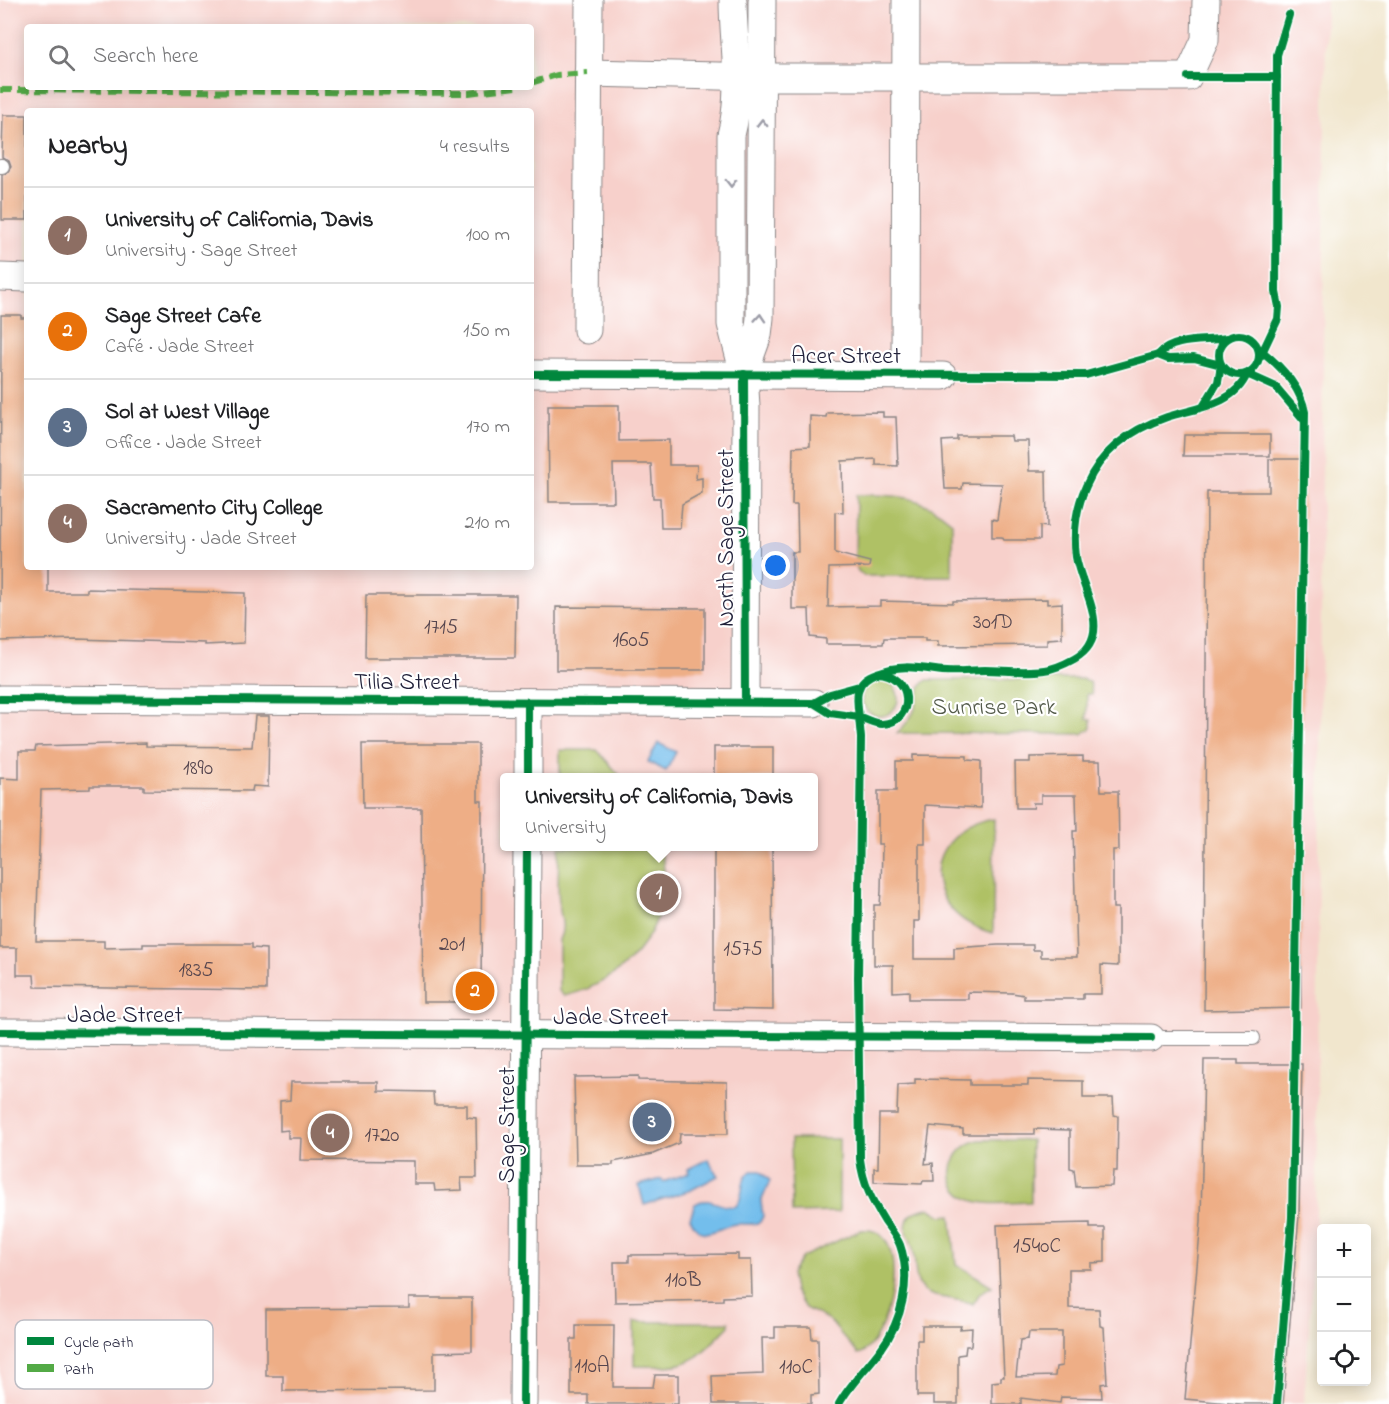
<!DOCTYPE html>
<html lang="en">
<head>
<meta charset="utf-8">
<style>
	:root { --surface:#fff; --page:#f6f6f6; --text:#202124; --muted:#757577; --line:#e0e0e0; --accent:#d93025 }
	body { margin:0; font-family:"Indie Flower",sans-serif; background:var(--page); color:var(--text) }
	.controls { position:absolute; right:18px; bottom:18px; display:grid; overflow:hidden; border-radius:6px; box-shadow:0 3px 15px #0003 }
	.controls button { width:54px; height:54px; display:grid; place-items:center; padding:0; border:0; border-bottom:2px solid var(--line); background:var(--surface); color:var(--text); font:30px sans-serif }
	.you { position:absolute; left:776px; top:566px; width:21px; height:21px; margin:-15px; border:4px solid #fff; border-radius:50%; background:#1a73e8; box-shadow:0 0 0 9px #1a73e833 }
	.badge { display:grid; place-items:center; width:39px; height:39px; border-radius:50%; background:var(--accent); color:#fff; font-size:20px; font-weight:700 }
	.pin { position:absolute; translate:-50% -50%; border:3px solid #fff; box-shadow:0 2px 6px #0006 }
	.popup { position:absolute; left:500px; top:773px; width:318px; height:78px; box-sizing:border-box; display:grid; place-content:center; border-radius:6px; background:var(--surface); filter:drop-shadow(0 2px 4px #0005); font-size:20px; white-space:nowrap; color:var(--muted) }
	.popup b { font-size:22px; color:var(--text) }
	.popup::after { content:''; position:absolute; left:50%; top:100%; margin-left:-12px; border:12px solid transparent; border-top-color:var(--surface) }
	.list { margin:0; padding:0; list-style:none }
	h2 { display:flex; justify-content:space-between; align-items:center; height:78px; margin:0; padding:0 24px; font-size:26px }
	h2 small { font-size:20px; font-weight:400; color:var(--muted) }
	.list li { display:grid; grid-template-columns:39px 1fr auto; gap:18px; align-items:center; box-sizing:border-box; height:96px; padding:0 24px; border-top:2px solid var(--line) }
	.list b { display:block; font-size:22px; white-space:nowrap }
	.list p { margin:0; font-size:20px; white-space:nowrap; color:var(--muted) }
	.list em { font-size:20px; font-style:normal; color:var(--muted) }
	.icon { flex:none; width:33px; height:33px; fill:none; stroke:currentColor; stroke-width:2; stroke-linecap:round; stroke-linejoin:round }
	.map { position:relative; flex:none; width:1389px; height:1404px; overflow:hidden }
	.search { position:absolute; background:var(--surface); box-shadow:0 3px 15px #0003; left:24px; top:24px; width:510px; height:66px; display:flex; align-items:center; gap:15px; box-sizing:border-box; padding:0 21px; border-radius:6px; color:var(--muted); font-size:22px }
	.panel { position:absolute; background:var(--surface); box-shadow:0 3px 15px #0003; left:24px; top:108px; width:510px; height:462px; border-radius:6px }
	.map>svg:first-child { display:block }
	.built { fill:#f7d0cb; fill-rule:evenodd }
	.green { fill:#afc165; stroke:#687250; stroke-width:1.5 }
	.water { fill:#73beec; stroke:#4a7094; stroke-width:1.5 }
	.building { fill:#eeae86; fill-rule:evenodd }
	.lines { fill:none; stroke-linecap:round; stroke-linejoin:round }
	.service-casing { stroke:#8a8484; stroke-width:16 }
	.minor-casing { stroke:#8a8484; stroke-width:29 }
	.service { stroke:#fff; stroke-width:14 }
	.minor { stroke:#fff; stroke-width:27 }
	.quiet { stroke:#53aa46; stroke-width:6; stroke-dasharray:12 6; stroke-linecap:butt }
	.cycleway-casing { stroke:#fff; stroke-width:11 }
	.cycleway { stroke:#00873e; stroke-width:8 }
	.oneway { stroke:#9c9ca7 }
	.labels { text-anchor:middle; stroke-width:4.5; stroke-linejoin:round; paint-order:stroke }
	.number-label { font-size:21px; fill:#55454e }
	.street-label { font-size:24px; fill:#22223b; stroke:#fff }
	.park-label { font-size:24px; fill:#535a4a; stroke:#fff }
	.key { fill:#fff; stroke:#bdbdc4; stroke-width:1.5 }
	.key-label { font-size:16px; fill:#22223b }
</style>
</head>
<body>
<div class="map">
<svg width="1389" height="1404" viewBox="0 0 1389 1404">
	<rect width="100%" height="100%" fill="#fff"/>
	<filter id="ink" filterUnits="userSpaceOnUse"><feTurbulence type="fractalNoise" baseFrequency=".0167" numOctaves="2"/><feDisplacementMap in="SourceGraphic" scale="12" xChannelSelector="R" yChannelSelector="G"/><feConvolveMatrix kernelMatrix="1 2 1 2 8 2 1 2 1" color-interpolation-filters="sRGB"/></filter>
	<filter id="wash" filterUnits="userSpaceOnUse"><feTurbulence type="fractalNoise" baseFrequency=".008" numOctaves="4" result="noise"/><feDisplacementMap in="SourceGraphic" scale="24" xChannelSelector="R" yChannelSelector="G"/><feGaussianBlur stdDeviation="1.35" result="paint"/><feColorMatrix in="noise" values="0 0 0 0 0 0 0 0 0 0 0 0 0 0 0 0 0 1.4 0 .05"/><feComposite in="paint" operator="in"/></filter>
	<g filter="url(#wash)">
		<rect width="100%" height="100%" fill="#f1e6cd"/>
		<path class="built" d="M0 0H1326L1316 1220 1304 1404H0ZM27 27H531V87H27ZM27 111H531V567H27ZM504 778H813V846H504Z"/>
		<g class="green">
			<path d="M856 495C897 495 919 494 952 522V576H865L858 571 855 563Z"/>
			<path d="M1082 679 1090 683 1092 694H1087V719L1091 720V728L1082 734 897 733C905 725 913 717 916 705 919 696 918 686 927 680Z"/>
			<circle cx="880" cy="698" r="18"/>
			<polygon points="560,750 597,750 621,777 560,777"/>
			<path d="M994 819 993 933C917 913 920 831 994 819Z"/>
			<path d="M559 847H660C679 916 633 981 564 996L559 991V940C566 926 560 917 559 904 557 885 559 865 559 847Z"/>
			<polygon points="791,1139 839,1139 839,1212 792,1213"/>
			<path d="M979 1140H1031V1202C1013 1202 986 1207 969 1199 940 1185 950 1147 979 1140Z"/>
			<path d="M929 1208 942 1216 951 1215 956 1264 992 1286 980 1293 973 1304C960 1298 931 1299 923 1290 912 1279 917 1259 912 1245 910 1237 904 1231 907 1222 909 1213 920 1209 929 1208Z"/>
			<path d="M861 1230C917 1224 889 1347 858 1354L829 1320 805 1308 794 1291 791 1274 802 1257Z"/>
			<path d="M634 1322H729V1326C689 1366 692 1367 634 1366Z"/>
		</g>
		<g class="water">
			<polygon points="658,743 676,752 666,771 648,762"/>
			<polygon points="708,1159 718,1176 691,1190 644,1205 639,1185 662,1179 663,1182 689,1173 688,1169"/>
			<path d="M751 1171H760L770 1181 761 1202 763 1216 760 1222C752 1226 745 1223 736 1224 716 1226 703 1246 690 1218L695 1204C710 1194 721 1210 736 1206 746 1195 738 1181 751 1171Z"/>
		</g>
		<g id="blocks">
			<g class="building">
				<polygon points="3,115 27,115 27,220 2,220 2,175 7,173 11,167 9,161 2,157"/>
				<polygon points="1,315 21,315 21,318 27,318 27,567 48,567 48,592 87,592 87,589 245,593 244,643 205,645 205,643 77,639 0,641"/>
				<polygon points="548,405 619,405 619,441 669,440 669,465 697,465 696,479 702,478 702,493 682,504 680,528 661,528 660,498 653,498 651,464 613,464 614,502 549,502"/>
				<polygon points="883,412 883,417 896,417 898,466 876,465 876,459 842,461 843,513 835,512 835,553 870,562 869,567 829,568 828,607 880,606 880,601 953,603 953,601 1047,599 1047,604 1062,603 1062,638 1047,639 1047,645 938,646 938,641 925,641 925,638 884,638 883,644 826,644 826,639 810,637 809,609 792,609 792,552 798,552 797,505 792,505 793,447 810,446 810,416 826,417 827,413"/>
				<polygon points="1184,435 1270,435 1270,456 1183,456"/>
				<polygon points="957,436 1011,436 1012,441 1028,441 1029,471 1046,471 1047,527 1040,526 1040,540 1004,540 1002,537 992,537 992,519 997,520 1002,484 963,483 962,489 945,489 942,441 957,440"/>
				<polygon points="1269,459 1304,459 1301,1008 1204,1010 1207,492 1269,492"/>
				<polygon points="366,595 516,595 515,658 365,658"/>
				<polygon points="556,607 705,608 705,670 556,670"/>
				<polygon points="255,716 269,716 268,787 253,786 252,791 144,790 144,786 90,786 90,789 41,790 36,941 104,941 104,948 143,947 143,944 252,944 252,948 266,949 266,990 35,987 34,975 17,975 17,948 0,948 0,778 19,779 19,751 35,751 36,746 146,743 146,746 252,747"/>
				<polygon points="362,744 478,744 478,801 482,801 481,1002 423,1002 421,808 363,808"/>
				<rect x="714" y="747" width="59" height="30"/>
				<polygon points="913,755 967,756 967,760 981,761 981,808 925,805 925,844 919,844 919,921 914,921 914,959 954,959 954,948 998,945 1033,945 1033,950 1041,950 1041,957 1077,957 1073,831 1077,831 1076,795 1041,795 1041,803 1033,803 1034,808 1016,808 1015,762 1030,762 1030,757 1083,756 1083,761 1100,761 1101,791 1118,791 1119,850 1113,850 1113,908 1118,908 1118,966 1101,965 1101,994 1083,994 1083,999 1024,999 1024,995 1012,993 968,992 968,999 909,999 909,991 893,992 893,965 874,965 874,905 880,905 881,891 882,844 878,844 878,791 896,791 896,761 913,761"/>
				<polygon points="714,846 772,846 773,1010 714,1009"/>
				<polygon points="1204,1060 1238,1060 1238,1064 1302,1064 1299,1215 1283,1404 1240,1404 1185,1399 1201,1222"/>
				<polygon points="638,1076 638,1080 727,1082 728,1134 680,1134 679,1143 653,1154 613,1162 613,1165 576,1165 574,1077"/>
				<polygon points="915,1079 970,1080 970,1085 1028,1085 1028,1080 1083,1081 1083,1098 1113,1098 1114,1115 1118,1116 1117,1171 1113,1171 1112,1186 1076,1187 1074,1169 1070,1168 1070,1130 1034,1129 1034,1134 963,1134 963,1129 930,1126 925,1164 933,1163 934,1181 923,1181 922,1184 874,1182 874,1168 878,1168 879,1114 897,1114 898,1085 915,1084"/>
				<polygon points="291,1082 378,1082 378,1091 433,1092 434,1105 467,1105 467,1117 476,1118 477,1178 461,1178 462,1190 435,1191 434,1184 414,1184 414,1161 300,1160 301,1138 288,1138 288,1130 280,1131 280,1101 290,1100"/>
				<path d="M1090 1223V1228H1105V1262L1091 1263V1269H1069V1308L1099 1309 1100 1326 1104 1327 1107 1383 1101 1384 1102 1398 1061 1397 1060 1403 1021 1398V1404H992V1382L1001 1381V1377H1004L997 1225ZM1029 1332H1062V1366L1056 1367 1055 1376 1016 1377 1020 1340 1028 1339Z"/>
				<polygon points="738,1254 738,1260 751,1260 752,1296 723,1297 723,1300 615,1302 614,1262 629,1262 629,1255"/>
				<polygon points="409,1298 472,1298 472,1351 434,1352 434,1390 283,1391 283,1376 266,1376 266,1309 409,1308"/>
				<polygon points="576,1325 614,1325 613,1387 653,1387 655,1375 678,1375 678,1404 588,1404 588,1395 571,1395 571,1339 576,1339"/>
				<polygon points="922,1326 961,1326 960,1329 972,1328 971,1346 966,1346 965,1354 958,1355 958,1404 934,1404 934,1396 917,1396 917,1340 922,1340"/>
				<polygon points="775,1327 811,1327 812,1339 818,1339 819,1394 811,1395 811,1404 713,1404 712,1376 763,1374 762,1338 775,1338"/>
			</g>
		</g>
	</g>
	<g filter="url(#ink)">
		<use href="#blocks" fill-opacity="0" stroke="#8a8484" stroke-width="1.5"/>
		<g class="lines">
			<defs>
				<g id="service">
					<polyline points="0,166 2,166"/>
					<polyline points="1151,1038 1253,1038"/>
				</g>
				<g id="minor">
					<path d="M733 0C733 45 743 90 731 135V324L744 374 746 406 745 702"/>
					<polyline points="588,73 762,77 1188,77 1205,40 1206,0"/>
					<polyline points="0,277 27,278"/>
					<polyline points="587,330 589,0"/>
					<polyline points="531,374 943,376"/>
					<polyline points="744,374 758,335 760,318 762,0"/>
					<polyline points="905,375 906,0"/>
					<polyline points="0,699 814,703"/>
					<polyline points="528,778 528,702"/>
					<polyline points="0,1032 1151,1038"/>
					<polyline points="523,1404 527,846"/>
				</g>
			</defs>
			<use href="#service" class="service-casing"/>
			<use href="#minor" class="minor-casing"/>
			<use href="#service" class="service"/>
			<use href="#minor" class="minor"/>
			<g class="quiet">
				<polyline points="531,83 557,75 588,73"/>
				<polyline points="0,90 469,93 515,87"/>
			</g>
			<defs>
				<g id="cycleway">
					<polyline points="1188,77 1277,77"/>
					<circle cx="1239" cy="355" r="20"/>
					<path d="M1259 349C1280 365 1300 385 1305 412L1292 1217 1277 1404"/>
					<polyline points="1158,355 1168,359 1194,358 1221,365 1218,382 1204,405"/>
					<polyline points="1260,357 1278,319 1279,307 1276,292 1277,55 1289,15"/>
					<path d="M531 374 1086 375 1158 355C1173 337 1206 342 1227 338"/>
					<polyline points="744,374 745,702"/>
					<path d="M877 673C897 665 914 667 935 670 951 673 969 670 985 670 1004 670 1025 673 1044 670 1054 669 1065 664 1074 659 1116 635 1081 590 1076 557 1073 533 1076 508 1086 486 1101 451 1132 429 1167 417 1195 408 1234 406 1247 374L1276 387 1304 420"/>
					<path d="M877 673C914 674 916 722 882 724 874 724 867 719 859 717 856 697 854 680 877 673Z"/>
					<polyline points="0,699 814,703 830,694 859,686"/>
					<path d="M814 703 830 713 859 717 861 738 858 978 860 1159C863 1184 872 1201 885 1222 890 1229 897 1237 900 1245 912 1279 902 1321 881 1349 867 1368 850 1384 839 1404"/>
					<polyline points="528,778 528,702"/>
					<polyline points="0,1032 1151,1038"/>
					<polyline points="523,1404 527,846"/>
				</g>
			</defs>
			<use href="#cycleway" class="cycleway-casing"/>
			<use href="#cycleway" class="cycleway"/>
		</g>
		<defs><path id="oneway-chevron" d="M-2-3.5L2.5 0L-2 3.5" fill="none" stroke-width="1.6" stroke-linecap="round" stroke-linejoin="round" transform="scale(1.5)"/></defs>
		<g class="oneway">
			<use href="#oneway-chevron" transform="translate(762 123) rotate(-90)"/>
			<use href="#oneway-chevron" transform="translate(731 183) rotate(90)"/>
			<use href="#oneway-chevron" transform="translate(760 318) rotate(-86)"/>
		</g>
	</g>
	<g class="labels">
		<g class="number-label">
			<text x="993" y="628">301D</text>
			<text x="441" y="633">1715</text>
			<text x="631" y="646">1605</text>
			<text x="198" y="774">1890</text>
			<text x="452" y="950">201</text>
			<text x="743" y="955">1575</text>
			<text x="196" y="976">1835</text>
			<text x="382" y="1141">1720</text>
			<text x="1037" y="1252">1540C</text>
			<text x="683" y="1286">110B</text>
			<text x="592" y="1372">110A</text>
			<text x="796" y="1373">110C</text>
		</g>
		<g class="street-label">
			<text x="846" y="363">Acer Street</text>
			<text transform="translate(725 538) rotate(-90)" y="8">North Sage Street</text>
			<text x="407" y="689">Tilia Street</text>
			<text x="125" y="1022">Jade Street</text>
			<text x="611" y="1024">Jade Street</text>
			<text transform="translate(506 1125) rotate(-90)" y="8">Sage Street</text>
		</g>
		<g class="park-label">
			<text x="994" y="714">Sunrise Park</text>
		</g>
	</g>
	<rect x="15" y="1320" width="198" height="69" rx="9" class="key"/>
	<rect x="27" y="1337" width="27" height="8" fill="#00873e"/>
	<rect x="27" y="1364" width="27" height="8" fill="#53aa46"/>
	<g class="key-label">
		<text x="64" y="1347">Cycle path</text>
		<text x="64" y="1374">Path</text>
	</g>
</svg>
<div class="controls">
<button>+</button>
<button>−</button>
<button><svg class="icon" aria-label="locate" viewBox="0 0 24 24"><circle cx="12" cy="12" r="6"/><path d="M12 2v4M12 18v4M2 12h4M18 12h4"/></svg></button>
</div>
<div class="you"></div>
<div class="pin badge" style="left:659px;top:893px;background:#8d6e63">1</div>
<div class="popup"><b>University of California, Davis</b>University</div>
<div class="pin badge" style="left:475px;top:991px;background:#e8710a">2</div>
<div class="pin badge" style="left:652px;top:1122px;background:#5c6f8a">3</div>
<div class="pin badge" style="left:330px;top:1133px;background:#8d6e63">4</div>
<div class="search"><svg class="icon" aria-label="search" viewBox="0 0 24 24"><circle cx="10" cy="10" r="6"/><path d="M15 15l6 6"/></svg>Search here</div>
<section class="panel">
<h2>Nearby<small>4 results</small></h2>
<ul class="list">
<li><span class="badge" style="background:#8d6e63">1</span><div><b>University of California, Davis</b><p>University · Sage Street</p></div><em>100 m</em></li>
<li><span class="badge" style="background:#e8710a">2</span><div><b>Sage Street Cafe</b><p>Café · Jade Street</p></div><em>150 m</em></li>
<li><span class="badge" style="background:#5c6f8a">3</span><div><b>Sol at West Village</b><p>Office · Jade Street</p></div><em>170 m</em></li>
<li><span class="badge" style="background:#8d6e63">4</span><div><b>Sacramento City College</b><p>University · Jade Street</p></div><em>210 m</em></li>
</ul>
</section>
</div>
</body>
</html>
